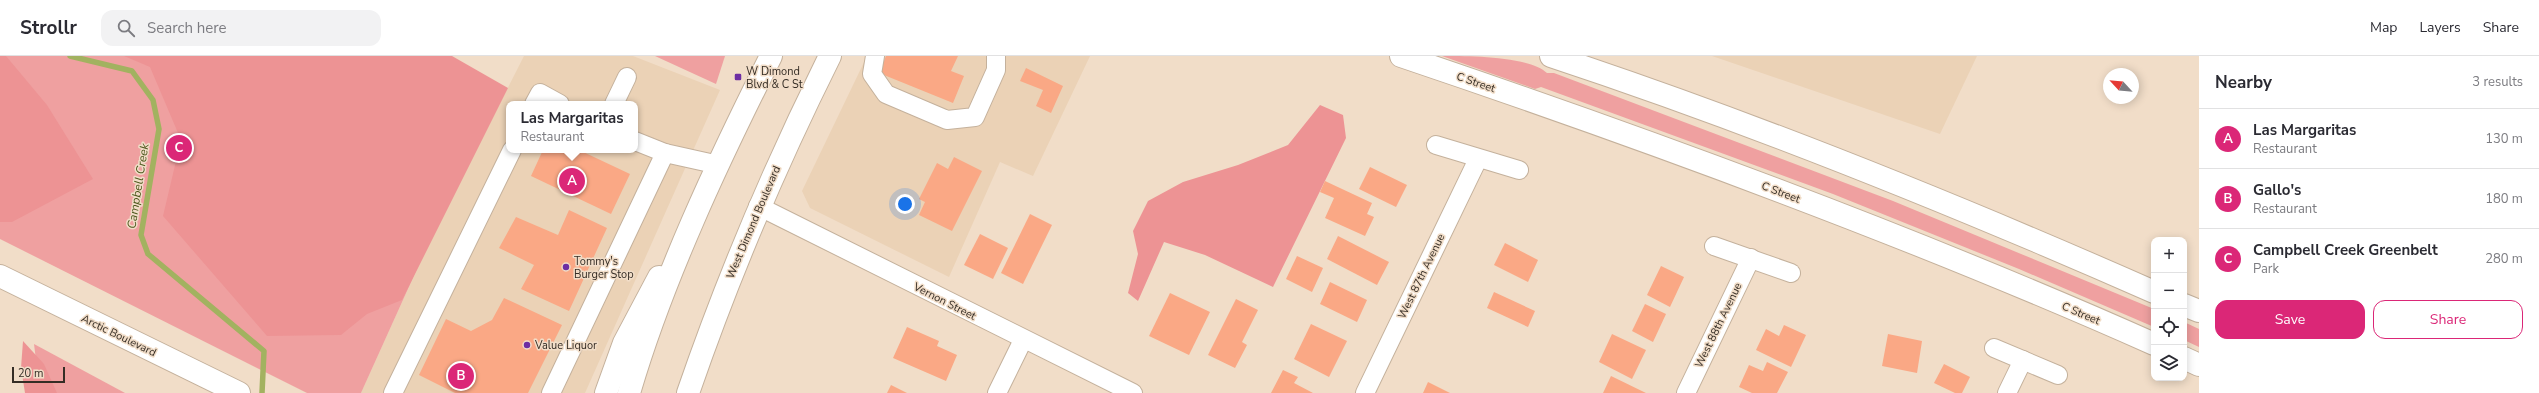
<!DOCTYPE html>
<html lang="en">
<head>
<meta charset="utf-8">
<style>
	:root { --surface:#fff; --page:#f2f2f3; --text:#2b2b33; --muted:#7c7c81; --line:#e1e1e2; --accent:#db2777 }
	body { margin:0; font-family:"Nunito Sans",sans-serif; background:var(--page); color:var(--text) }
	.controls { position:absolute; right:12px; bottom:12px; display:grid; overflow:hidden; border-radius:8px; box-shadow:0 2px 10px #0003 }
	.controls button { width:36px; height:36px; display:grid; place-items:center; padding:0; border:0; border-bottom:1px solid var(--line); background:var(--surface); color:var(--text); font:20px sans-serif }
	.compass { position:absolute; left:2103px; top:12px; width:36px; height:36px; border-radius:50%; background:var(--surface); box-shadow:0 2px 10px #0003; rotate:296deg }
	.scale { position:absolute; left:12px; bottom:10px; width:53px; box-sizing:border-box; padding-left:4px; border:2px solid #352d25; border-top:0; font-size:11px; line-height:14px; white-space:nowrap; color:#352d25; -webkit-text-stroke:3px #f1ddc8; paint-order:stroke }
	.you { position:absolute; left:905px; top:148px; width:14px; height:14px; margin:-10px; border:3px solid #fff; border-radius:50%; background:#1a73e8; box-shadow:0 0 0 6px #1a73e833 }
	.badge { display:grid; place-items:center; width:26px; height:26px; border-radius:50%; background:var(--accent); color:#fff; font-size:13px; font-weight:700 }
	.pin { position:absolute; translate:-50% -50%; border:2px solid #fff; box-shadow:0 1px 4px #0006 }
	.popup { position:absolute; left:506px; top:45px; width:132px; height:52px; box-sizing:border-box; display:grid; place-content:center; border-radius:8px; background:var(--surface); filter:drop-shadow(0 1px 3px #0005); font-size:13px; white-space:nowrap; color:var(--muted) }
	.popup b { font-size:15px; color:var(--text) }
	.popup::after { content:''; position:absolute; left:50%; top:100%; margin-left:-8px; border:8px solid transparent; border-top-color:var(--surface) }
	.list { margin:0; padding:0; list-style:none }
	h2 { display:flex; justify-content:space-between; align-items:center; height:52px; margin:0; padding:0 16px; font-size:17px }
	h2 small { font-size:13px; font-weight:400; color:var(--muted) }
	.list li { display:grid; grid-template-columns:26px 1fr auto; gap:12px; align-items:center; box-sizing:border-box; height:60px; padding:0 16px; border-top:1px solid var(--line) }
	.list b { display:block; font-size:15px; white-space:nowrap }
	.list p { margin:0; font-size:13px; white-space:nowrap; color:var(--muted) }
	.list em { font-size:13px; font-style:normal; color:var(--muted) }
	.actions { display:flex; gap:8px; padding:12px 16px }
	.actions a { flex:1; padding:9px 0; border:1px solid var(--accent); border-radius:12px; text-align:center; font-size:14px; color:var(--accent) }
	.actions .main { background:var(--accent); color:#fff }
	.icon { flex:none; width:22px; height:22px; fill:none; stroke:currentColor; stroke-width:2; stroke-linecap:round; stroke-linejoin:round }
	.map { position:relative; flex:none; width:2199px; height:337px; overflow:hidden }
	header { display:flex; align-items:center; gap:24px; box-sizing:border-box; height:56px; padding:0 20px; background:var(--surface); border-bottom:1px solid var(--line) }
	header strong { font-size:19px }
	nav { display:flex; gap:22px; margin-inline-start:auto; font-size:14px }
	.search { width:280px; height:36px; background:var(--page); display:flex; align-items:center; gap:10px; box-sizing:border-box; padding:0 14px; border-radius:12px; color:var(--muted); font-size:15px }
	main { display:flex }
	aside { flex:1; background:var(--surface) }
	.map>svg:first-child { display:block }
	.built { fill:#ebd2b6; fill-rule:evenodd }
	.green { fill:#efa0a0 }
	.forest { fill:#ed9394 }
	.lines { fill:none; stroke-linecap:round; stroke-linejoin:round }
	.stream { stroke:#a2b260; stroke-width:5.5 }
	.building { fill:#faa885 }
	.minor-casing { stroke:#c4b19c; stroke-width:20 }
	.major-casing { stroke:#c4b19c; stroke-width:24 }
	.minor { stroke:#fff; stroke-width:18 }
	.major { stroke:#fff; stroke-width:22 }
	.poi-dot { fill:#6e2ea3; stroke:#f1ddc8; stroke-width:1.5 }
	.labels { text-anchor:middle; stroke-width:3; stroke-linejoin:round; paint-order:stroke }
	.poi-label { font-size:11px; fill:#352d25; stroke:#f1ddc8; text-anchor:start }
	.street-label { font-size:11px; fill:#352d25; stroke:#f1ddc8 }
	.water-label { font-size:12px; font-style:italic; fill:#4d571c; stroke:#f1ddc8 }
</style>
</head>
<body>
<header>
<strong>Strollr</strong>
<div class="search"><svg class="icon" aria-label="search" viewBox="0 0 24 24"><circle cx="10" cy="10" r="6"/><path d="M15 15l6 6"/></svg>Search here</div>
<nav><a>Map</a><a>Layers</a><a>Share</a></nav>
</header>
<main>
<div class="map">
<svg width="2199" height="337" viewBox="0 0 2199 337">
	<rect width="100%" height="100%" fill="#f1ddc8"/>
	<g class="built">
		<path d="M524 0H633L720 34 585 337H361L426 193ZM509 48H635V94H509Z"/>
		<polygon points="867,0 1090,0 1033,120 1000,106 949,221 810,152 802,135"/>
		<polygon points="1712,0 1977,0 1940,78"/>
	</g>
	<g class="green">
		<polygon points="0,0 297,0 426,193 361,337 307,337 0,183"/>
		<polygon points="655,0 725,0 716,28"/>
		<path d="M1442 0C1467 0 1530 0 1547 17H1554L1893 145 2154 253V271L2019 213 1833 138 1541 31 1535 33Z"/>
		<polygon points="2184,266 2199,273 2199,291 2184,284"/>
		<polygon points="34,288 125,337 40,337"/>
	</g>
	<g class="forest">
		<polygon points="0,0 6,0 47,49 93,123 12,166 0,166"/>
		<polygon points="124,0 452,0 508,32 402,244 367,258 341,279 267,280 163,160 181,84 150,11"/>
		<polygon points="1320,49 1343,59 1346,82 1273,231 1205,199 1164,186 1138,245 1128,237 1138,198 1133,175 1148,145 1183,126 1238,109 1288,89"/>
		<polygon points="23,285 44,308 57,337 25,337 21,312"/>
	</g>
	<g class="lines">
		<polyline class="stream" points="70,0 132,15 153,44 159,73 141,179 148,198 264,295 262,337"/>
	</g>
	<g class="building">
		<polygon points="886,0 958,0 951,15 964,20 953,47 879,17"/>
		<polygon points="1026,12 1063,30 1051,57 1036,50 1043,34 1020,25"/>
		<polygon points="543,94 579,94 630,118 611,158 531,120"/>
		<polygon points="954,101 982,115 952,175 919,159 925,146 919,143 937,107 948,113"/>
		<polygon points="1370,111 1407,129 1396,151 1359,133"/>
		<polygon points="1325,125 1372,147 1367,158 1374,161 1365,180 1325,162 1334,142 1320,136"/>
		<polygon points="569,154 607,172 569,255 521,233 534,209 499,192 516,161 558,179"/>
		<polygon points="1030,158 1052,169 1023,228 1001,217"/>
		<polygon points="980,178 1008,192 993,223 964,209"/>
		<polygon points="1338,180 1389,206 1377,229 1327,203"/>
		<polygon points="1505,187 1538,204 1528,226 1494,209"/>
		<polygon points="1297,200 1323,212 1312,236 1286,223"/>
		<polygon points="1661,210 1684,221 1670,251 1647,239"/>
		<polygon points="1330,226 1367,244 1357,266 1320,248"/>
		<polygon points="1494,236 1535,255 1528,271 1487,252"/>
		<polygon points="1170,237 1210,256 1189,299 1149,280"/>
		<polygon points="504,242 562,269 528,337 455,337 419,319 446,263 471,275 492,264"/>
		<polygon points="1236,243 1258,254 1242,286 1247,289 1235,312 1208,299"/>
		<polygon points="1645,248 1666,258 1653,286 1632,275"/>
		<polygon points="1311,268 1347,285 1329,321 1294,303"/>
		<polygon points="1784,269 1806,279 1791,311 1756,294 1766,273 1779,280"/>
		<polygon points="907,271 939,285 937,290 957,299 946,325 893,302"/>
		<polygon points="1612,278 1646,294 1632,323 1599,306"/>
		<polygon points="1888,278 1922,285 1917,317 1882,310"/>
		<polygon points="1767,306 1788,316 1777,337 1752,337 1739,331 1749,309 1763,315"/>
		<polygon points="1944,308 1970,321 1962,337 1955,337 1934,327"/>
		<polygon points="1283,314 1298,321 1294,327 1313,337 1271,337"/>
		<polygon points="1611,320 1646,337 1603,337"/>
		<polygon points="1428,326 1450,337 1423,337"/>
		<polygon points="891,329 907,337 887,337"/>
	</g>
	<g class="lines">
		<defs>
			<g id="minor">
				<polyline points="875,0 872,18 886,38 947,64 975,61 996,14 996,0"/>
				<polyline points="534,48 540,37 560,48"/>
				<polyline points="614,48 627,21"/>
				<polyline points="635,85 665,97 719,109"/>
				<polyline points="1436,89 1519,114"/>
				<polyline points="758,150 1133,337"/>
				<polyline points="1714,190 1791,217"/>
				<polyline points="1994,292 2058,319"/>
				<polyline points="393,337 512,94"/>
				<polyline points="551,337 665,97"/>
				<polyline points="997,337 1023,284"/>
				<polyline points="1365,337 1478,103"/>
				<polyline points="1686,337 1751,202"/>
				<polyline points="2007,337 2023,304"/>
			</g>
			<g id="major">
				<path d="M1401 0C1656 86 1909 179 2154 288"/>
				<path d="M1551 0C1754 67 1959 150 2154 236"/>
				<polyline points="0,220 239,337"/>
				<polyline points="2184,249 2199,255"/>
				<polyline points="2184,302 2199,309"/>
				<polyline points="606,337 624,287 659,221"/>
				<path d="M629 337C662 224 718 105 771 0"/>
				<path d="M688 337C728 221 775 110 830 0"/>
			</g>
		</defs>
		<use href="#minor" class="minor-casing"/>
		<use href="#major" class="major-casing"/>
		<use href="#minor" class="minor"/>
		<use href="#major" class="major"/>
	</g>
	<g class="poi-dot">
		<rect x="734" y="17" width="8" height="8" rx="2"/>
		<circle cx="566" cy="211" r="4"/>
		<circle cx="527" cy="289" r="4"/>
	</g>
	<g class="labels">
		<g class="poi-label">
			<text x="746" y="19">W Dimond<tspan x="746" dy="13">Blvd &amp; C St</tspan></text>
			<text x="574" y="209">Tommy's<tspan x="574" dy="13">Burger Stop</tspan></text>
			<text x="535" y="293">Value Liquor</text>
		</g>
		<g class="street-label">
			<text transform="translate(1476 26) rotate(19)" y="4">C Street</text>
			<text transform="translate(1781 136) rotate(21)" y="4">C Street</text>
			<text transform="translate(753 166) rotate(-67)" y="4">West Dimond Boulevard</text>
			<text transform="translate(1421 220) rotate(-64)" y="4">West 87th Avenue</text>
			<text transform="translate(945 245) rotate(27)" y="4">Vernon Street</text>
			<text transform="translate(2081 257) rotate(23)" y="4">C Street</text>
			<text transform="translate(1718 269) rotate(-64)" y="4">West 88th Avenue</text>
			<text transform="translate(119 279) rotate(26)" y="4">Arctic Boulevard</text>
		</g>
		<g class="water-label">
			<text transform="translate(138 130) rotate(-81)" y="4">Campbell Creek</text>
		</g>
	</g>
</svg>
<div class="controls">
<button>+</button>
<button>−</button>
<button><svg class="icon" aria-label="locate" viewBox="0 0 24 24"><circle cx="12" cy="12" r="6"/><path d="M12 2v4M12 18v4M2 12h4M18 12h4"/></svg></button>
<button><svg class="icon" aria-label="layers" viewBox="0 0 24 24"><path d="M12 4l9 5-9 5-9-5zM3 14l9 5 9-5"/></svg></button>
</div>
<svg class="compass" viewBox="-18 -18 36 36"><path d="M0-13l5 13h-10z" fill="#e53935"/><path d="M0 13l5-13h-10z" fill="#7c7c81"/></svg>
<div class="scale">20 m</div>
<div class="you"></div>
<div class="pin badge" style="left:572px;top:125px">A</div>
<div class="popup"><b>Las Margaritas</b>Restaurant</div>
<div class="pin badge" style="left:461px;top:320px">B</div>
<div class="pin badge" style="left:179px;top:92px">C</div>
</div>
<aside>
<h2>Nearby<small>3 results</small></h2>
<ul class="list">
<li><span class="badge">A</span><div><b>Las Margaritas</b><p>Restaurant</p></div><em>130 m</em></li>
<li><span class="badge">B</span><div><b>Gallo's</b><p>Restaurant</p></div><em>180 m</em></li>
<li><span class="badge">C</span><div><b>Campbell Creek Greenbelt</b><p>Park</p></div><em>280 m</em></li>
</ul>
<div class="actions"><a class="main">Save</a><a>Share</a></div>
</aside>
</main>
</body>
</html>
